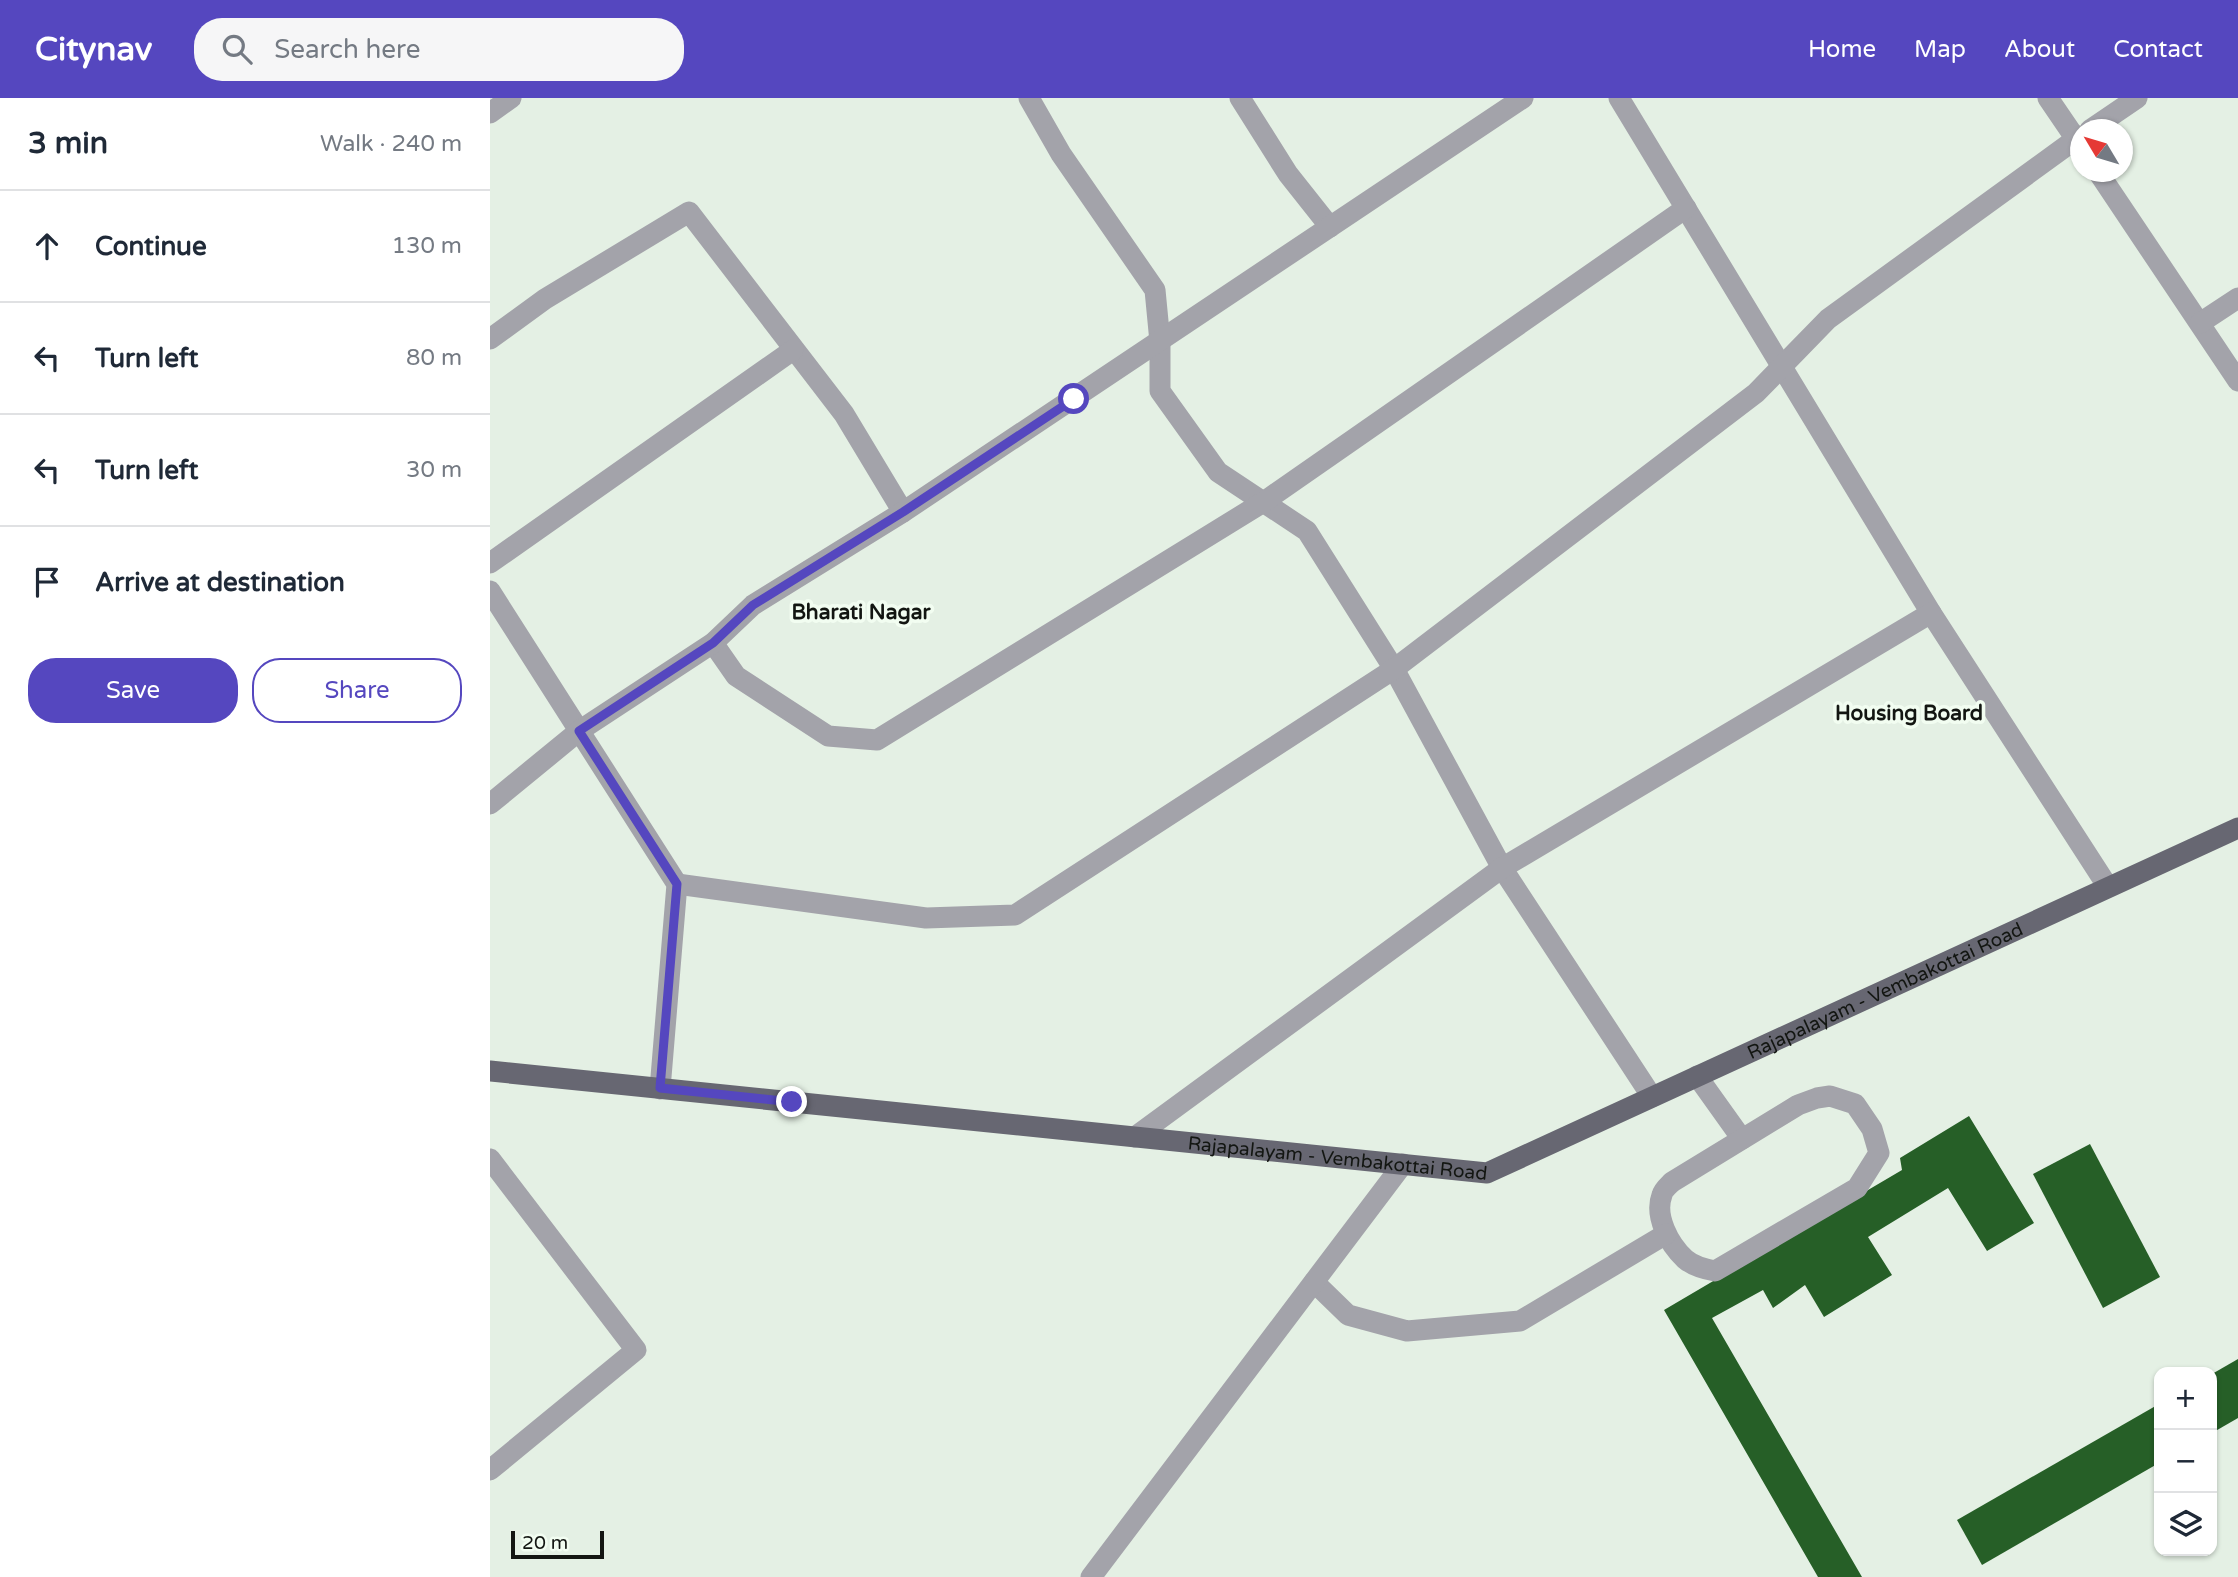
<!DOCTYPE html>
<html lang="en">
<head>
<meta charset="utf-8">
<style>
	:root { --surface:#fff; --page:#f6f6f7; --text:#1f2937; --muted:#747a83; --line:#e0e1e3; --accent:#5547bf }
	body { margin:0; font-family:"Varela Round",sans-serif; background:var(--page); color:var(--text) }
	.controls { position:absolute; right:21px; bottom:21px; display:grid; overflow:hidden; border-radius:14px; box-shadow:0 2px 5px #0004 }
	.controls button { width:63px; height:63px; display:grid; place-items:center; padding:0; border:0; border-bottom:2px solid var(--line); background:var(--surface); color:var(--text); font:35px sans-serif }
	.compass { position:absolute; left:1580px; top:21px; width:63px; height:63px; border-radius:50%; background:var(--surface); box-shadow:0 2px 5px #0004; rotate:308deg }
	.scale { position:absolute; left:21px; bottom:18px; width:93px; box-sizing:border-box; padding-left:7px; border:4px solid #131612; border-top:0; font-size:19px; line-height:24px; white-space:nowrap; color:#131612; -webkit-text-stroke:5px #f2fdf1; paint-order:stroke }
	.stop { position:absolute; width:21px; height:21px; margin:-16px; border:5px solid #5547bf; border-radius:50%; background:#fff }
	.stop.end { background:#5547bf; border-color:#fff; box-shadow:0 2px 7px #0008 }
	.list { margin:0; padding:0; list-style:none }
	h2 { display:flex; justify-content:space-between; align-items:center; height:91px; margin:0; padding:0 28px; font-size:30px }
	h2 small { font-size:23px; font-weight:400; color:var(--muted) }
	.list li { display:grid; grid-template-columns:46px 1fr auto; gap:21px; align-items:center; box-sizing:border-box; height:112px; padding:0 28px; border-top:2px solid var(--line) }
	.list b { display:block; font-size:26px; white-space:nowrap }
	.list em { font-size:23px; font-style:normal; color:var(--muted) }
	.actions { display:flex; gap:14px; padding:21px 28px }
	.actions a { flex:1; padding:16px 0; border:2px solid var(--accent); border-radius:28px; text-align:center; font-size:24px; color:var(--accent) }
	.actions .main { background:var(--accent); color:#fff }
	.icon { flex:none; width:38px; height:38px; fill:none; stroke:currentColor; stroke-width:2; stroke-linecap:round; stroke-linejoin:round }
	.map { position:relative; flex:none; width:1748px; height:1479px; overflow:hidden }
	header { display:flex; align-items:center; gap:42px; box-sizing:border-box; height:98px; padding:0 35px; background:var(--accent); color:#fff }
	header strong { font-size:33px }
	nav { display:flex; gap:38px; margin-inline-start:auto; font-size:24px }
	.search { width:490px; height:63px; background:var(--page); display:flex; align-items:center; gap:18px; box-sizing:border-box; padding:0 24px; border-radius:28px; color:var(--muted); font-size:26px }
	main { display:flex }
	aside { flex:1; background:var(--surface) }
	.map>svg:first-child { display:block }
	.building { fill:#265f27 }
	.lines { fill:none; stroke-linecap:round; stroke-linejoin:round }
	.minor { stroke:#a3a3aa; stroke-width:21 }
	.major { stroke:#676772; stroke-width:21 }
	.route { stroke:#5547bf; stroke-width:9 }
	.labels { text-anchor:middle; stroke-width:7; stroke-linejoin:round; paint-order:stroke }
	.street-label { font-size:19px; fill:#131612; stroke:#f2fdf1 }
	.neighbourhood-label { font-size:21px; font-weight:bold; fill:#131612; stroke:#f2fdf1 }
</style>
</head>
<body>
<header>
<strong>Citynav</strong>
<div class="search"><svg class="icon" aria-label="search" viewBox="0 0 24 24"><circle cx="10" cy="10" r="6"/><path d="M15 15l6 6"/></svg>Search here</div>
<nav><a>Home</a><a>Map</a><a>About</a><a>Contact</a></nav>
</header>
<main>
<aside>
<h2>3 min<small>Walk · 240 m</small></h2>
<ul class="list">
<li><svg class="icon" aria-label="ahead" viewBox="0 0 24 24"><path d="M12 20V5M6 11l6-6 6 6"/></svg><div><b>Continue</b></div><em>130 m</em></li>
<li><svg class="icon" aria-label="left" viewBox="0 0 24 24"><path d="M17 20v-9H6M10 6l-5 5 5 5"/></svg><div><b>Turn left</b></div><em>80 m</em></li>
<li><svg class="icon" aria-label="left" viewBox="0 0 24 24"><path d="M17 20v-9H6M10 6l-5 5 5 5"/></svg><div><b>Turn left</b></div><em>30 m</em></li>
<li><svg class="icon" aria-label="arrive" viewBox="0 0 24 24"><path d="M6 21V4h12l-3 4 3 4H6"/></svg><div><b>Arrive at destination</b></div></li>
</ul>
<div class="actions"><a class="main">Save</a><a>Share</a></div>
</aside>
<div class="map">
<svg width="1748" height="1479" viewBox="0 0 1748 1479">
	<rect width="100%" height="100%" fill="#e4f0e4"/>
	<g class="building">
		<polygon points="1479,1018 1544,1125 1497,1153 1458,1090 1378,1139 1402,1177 1334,1219 1315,1187 1283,1210 1273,1192 1222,1220 1372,1479 1328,1479 1174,1212 1412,1072 1410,1060"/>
		<polygon points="1600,1046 1670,1179 1613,1210 1543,1076"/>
		<polygon points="1748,1261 1748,1320 1722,1335 1722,1276"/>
		<polygon points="1669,1306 1669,1365 1492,1467 1467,1422"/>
	</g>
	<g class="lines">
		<g class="minor">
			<polyline points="539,0 571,56 665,192 670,244 670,293 728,374 817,433 904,571 1012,770 1162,999"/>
			<polyline points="750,0 798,76 840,129"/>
			<polyline points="1129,0 1441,515"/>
			<polyline points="1558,0 1590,47"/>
			<polyline points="0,15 21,0"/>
			<polyline points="1600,32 1647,0"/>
			<polyline points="1608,74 1748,283"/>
			<polyline points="1710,225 1748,200"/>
			<polyline points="0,241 55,201 199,114 354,316 413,414"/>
			<polyline points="0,465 303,252"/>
			<polyline points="0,493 187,786 170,991"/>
			<polyline points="223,545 246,578 338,638 387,642 775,403 1196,110"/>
			<polyline points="0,706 89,633 223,545 263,507 413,414 1033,0"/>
			<polyline points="187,786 436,820 525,817 904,571 1266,295 1338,221 1590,38"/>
			<polyline points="1207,978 1252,1041"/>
			<path d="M1340 998 1365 1006 1382 1031 1389 1055 1367 1090 1225 1173C1214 1171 1203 1168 1195 1161 1179 1146 1164 1118 1172 1097 1173 1092 1178 1088 1182 1084L1308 1007 1327 1000Z"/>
			<polyline points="645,1039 1012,770 1441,515 1618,789"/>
			<polyline points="0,1061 146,1252 0,1372"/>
			<polyline points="824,1184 858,1217 917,1233 1030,1223 1176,1136"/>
			<polyline points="601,1479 913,1066"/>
		</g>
		<path class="major" id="s1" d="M0 973 997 1075 1748 730"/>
	</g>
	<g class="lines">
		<polyline class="route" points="302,1004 170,990 187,786 89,633 223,545 263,507 413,414 584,301"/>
	</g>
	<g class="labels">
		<g class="street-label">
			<text dy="7" stroke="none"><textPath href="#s1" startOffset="1440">Rajapalayam - Vembakottai Road</textPath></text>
			<text dy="7" stroke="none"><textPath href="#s1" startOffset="852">Rajapalayam - Vembakottai Road</textPath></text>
		</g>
		<g class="neighbourhood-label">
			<text x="371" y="521">Bharati Nagar</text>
			<text x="1419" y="622">Housing Board</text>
		</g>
	</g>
</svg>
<div class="controls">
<button>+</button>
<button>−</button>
<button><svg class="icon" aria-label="layers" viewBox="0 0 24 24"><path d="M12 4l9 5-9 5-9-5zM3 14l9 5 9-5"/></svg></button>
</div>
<svg class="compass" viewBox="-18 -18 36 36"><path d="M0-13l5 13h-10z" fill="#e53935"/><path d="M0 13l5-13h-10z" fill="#747a83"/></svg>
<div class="scale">20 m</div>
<div class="stop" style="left:584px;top:301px"></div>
<div class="stop end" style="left:302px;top:1004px"></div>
</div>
</main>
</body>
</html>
